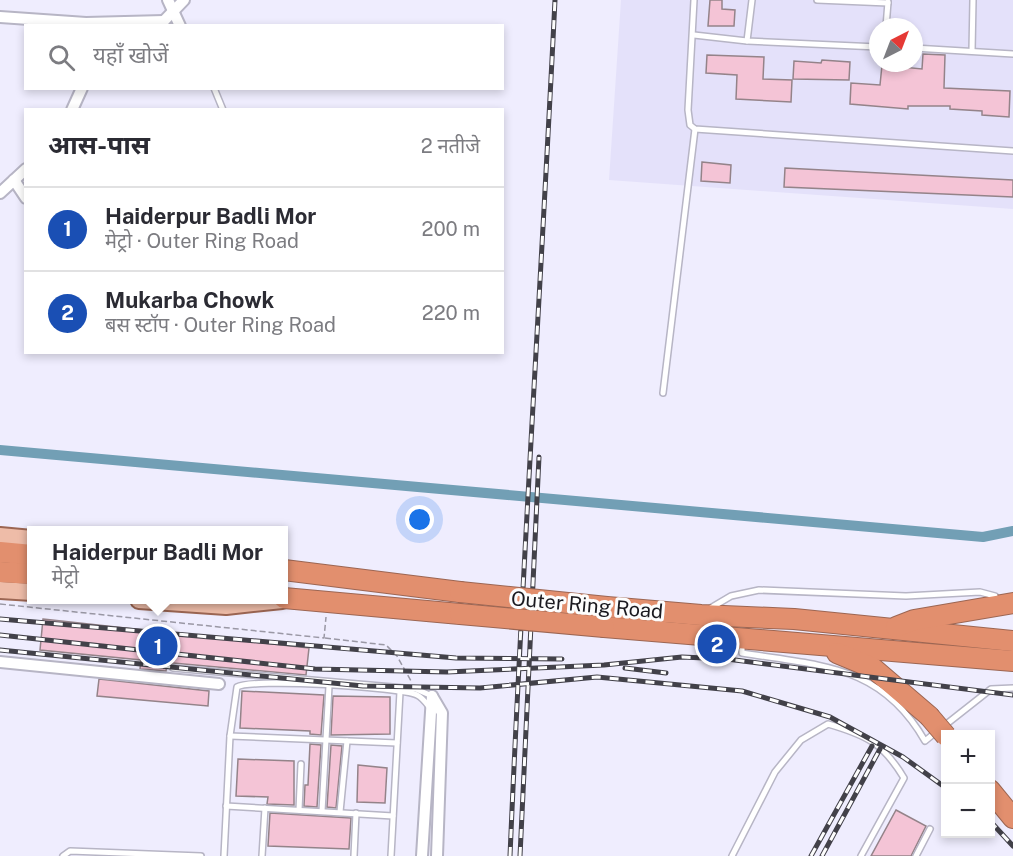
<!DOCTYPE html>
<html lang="hi">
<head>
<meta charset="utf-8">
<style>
	:root { --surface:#fff; --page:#f2f2f3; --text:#2b2b33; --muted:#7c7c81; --line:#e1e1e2; --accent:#2563eb }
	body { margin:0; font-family:"Public Sans","Noto Sans Devanagari",sans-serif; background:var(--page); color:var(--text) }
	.controls { position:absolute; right:18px; bottom:18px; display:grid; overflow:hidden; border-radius:0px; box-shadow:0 3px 9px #0003 }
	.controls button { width:54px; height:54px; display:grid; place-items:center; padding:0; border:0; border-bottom:2px solid var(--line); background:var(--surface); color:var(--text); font:30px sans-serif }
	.compass { position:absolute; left:869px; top:18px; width:54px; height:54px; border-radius:50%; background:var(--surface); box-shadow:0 3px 9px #0003; rotate:42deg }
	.you { position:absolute; left:420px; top:520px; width:21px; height:21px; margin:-15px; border:4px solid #fff; border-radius:50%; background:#1a73e8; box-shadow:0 0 0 9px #1a73e833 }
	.badge { display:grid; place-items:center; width:39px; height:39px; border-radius:50%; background:var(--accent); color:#fff; font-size:20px; font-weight:700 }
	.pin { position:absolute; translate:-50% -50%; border:3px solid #fff; box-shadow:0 2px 6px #0006 }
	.popup { position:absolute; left:27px; top:526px; width:261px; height:78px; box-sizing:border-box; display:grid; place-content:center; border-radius:0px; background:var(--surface); filter:drop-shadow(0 2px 4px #0005); font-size:20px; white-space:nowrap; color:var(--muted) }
	.popup b { font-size:22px; color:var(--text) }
	.popup::after { content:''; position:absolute; left:50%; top:100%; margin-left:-12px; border:12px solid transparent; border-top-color:var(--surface) }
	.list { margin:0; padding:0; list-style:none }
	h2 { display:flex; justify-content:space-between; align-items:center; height:78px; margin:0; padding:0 24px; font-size:26px }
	h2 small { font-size:20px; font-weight:400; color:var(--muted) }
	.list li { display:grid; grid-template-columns:39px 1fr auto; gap:18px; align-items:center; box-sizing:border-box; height:84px; padding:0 24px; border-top:2px solid var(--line) }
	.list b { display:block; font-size:22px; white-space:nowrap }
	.list p { margin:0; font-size:20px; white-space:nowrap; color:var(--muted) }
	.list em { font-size:20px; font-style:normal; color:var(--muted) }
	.icon { flex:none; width:33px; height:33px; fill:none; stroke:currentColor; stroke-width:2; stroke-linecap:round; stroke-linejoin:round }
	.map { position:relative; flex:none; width:1013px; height:856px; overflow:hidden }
	.search { position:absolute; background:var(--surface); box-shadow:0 3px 9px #0003; left:24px; top:24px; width:480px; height:66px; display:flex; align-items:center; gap:15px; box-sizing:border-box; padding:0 21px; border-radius:0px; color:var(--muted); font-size:22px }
	.panel { position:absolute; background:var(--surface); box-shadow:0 3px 9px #0003; left:24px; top:108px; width:480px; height:246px; border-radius:0px }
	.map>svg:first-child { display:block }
	.built { fill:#e4e1fa; fill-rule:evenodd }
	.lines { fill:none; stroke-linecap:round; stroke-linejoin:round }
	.canal { stroke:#729fb5; stroke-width:10 }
	.building { fill:#f4c4d6; stroke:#948389; stroke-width:1.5 }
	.lane-casing { stroke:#b7b5c5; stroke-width:8 }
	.street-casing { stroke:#b7b5c5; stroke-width:14 }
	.primary-casing { stroke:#9c6653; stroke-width:20 }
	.highway-casing { stroke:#9c6653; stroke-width:22 }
	.path { stroke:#9a98a5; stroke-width:1.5; stroke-dasharray:6 3; stroke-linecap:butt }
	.lane { stroke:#fff; stroke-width:5 }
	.street { stroke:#fff; stroke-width:10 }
	.primary { stroke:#eebca8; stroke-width:16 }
	.highway { stroke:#e28f6e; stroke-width:20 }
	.rail-casing { stroke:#424149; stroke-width:5 }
	.rail { stroke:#fdfdfd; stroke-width:3; stroke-dasharray:9; stroke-linecap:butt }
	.highway-bridge-casing { stroke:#9c6653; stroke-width:22; stroke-linecap:butt }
	.highway-bridge { stroke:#e28f6e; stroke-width:20 }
	.labels { text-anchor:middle; stroke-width:6; stroke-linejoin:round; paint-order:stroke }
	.street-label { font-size:20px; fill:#1b1a20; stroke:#fdfdfd }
</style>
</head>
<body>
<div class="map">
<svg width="1013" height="856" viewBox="0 0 1013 856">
	<rect width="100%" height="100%" fill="#efedfe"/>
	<path class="built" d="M621 0H1013V209L609 180ZM878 27H914V63H878Z"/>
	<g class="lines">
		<polyline class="canal" points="0,450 983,537 1013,531"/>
	</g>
	<g class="building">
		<polygon points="710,0 722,0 722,9 735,10 734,26 708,26"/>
		<polygon points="923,54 945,55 944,88 1010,91 1009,117 982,115 982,111 950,109 950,106 908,106 908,109 850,104 851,83 880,85 882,65 922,69"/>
		<polygon points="707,55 764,57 763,79 792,80 791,102 736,99 737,75 706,73"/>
		<polygon points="822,60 850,62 849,80 793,79 794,61 821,63"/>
		<polygon points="702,162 731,165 730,183 701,181"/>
		<polygon points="785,168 1013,180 1013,197 784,187"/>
		<polygon points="43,619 309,648 306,675 173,663 167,663 166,671 140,669 141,660 40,650"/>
		<polygon points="99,679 209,691 208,706 97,696"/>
		<polygon points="242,691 324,695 321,735 310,734 310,731 240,728"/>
		<polygon points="333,696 390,697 390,734 331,735"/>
		<polygon points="310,744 321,745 317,807 304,806 305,785 308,785"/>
		<polygon points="331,745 342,746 336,808 327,807"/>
		<polygon points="238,759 294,761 294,805 267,804 268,797 236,796"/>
		<polygon points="358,765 387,768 385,803 357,802"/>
		<polygon points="896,810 926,826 911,856 871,856"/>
		<polygon points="270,813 351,818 349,849 268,846"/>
	</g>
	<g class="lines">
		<defs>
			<g id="lane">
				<polyline points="694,0 688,110 690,125 695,129 1013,151"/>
				<polyline points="817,0 888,3"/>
				<polyline points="886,27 888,2"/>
				<polyline points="694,35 747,41 878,47"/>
				<polyline points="747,41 752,0"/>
				<polyline points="914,48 1013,54"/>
				<polyline points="972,51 973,0"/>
				<polyline points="214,88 223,110"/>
				<polyline points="663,393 695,129"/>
				<polyline points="709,609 731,596 759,590 906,596 980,592 995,596"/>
				<path d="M742 642V653C821 666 881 664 925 741L936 732"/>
				<polyline points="173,668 416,689 432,696"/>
				<polyline points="944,726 991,689 1013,688"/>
				<polyline points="230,736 397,743"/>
				<polyline points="226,806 393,816"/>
				<polyline points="299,810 301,764"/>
				<polyline points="322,811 329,686"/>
				<polyline points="340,812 347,741"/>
				<polyline points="63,856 70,851 201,856"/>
				<path d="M224 856 230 736 237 687C252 678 399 687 417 695 423 698 427 704 430 708"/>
				<polyline points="262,856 265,808"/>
				<polyline points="354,856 356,813"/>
				<polyline points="391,856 400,692"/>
				<path d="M732 856 775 772 801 740 828 724C866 735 883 743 904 778L861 856"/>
				<polyline points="916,856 930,829"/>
			</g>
			<g id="street">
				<polyline points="168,0 180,26"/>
				<polyline points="0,17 86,23 164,21"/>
				<polyline points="160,25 184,0"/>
				<polyline points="72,110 82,88"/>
				<polyline points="14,180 26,198"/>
				<polyline points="0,193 26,169"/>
				<polyline points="0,662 219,684"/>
				<polyline points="432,696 442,713 437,856"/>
				<polyline points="422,856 432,696"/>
			</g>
			<g id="primary">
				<polyline points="0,536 32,539"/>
				<polyline points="0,590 32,592"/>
				<polyline points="139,600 226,606 282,600"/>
			</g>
			<g id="highway">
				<polyline points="0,552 32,555"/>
				<polyline points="284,570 460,592"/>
				<polyline points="0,572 32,574"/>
				<polyline points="284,598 460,614"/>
				<polyline points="607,607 701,615 794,619 1013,641"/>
				<polyline points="604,627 1013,661"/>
				<polyline points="896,627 914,620 1013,603"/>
				<polyline points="837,653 873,668 929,716"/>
				<polyline points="990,790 1013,818"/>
			</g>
		</defs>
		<use href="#lane" class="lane-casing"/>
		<use href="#street" class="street-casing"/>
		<use href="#primary" class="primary-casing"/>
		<use href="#highway" class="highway-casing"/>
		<g class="path">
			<polyline points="0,604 324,638 326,617"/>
			<polyline points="325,638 386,645 397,656 411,681"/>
		</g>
		<use href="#lane" class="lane"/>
		<use href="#street" class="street"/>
		<use href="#primary" class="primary"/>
		<use href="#highway" class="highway"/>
		<defs>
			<g id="rail">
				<polyline points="0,619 456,658 562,659"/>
				<polyline points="0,635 315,669 447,672 604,665 682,657 727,659 1013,695"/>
				<polyline points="0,650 363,686 480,688 597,677 742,691 830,717 903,757 946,788"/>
				<polyline points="625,668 666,673"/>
				<polyline points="990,821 1013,846"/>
				<path d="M510 856C522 570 541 285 555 0"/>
				<polyline points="520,856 539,457"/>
				<polyline points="811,856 872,746"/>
				<polyline points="822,856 880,749"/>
			</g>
		</defs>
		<use href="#rail" class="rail-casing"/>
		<use href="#rail" class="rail"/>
		<defs>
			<g id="highway-bridge">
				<polyline points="460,592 607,607"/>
				<polyline points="460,614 604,627"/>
				<polyline points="929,716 946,736"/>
			</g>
		</defs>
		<use href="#highway-bridge" class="highway-bridge-casing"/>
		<use href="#highway-bridge" class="highway-bridge"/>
	</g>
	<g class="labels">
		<g class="street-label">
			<text transform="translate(587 605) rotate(5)" y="7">Outer Ring Road</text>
		</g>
	</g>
</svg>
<div class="controls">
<button>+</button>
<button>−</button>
</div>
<svg class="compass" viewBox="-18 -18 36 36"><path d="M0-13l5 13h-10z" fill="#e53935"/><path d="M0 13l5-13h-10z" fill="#7c7c81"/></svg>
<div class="you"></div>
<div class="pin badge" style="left:158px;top:646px;background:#1a4fb4">1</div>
<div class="popup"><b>Haiderpur Badli Mor</b>मेट्रो</div>
<div class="pin badge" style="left:717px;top:644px;background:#1a4fb4">2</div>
<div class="search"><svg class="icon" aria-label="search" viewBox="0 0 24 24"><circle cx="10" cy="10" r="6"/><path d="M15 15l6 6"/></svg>यहाँ खोजें</div>
<section class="panel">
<h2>आस-पास<small>2 नतीजे</small></h2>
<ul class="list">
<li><span class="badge" style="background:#1a4fb4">1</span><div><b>Haiderpur Badli Mor</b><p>मेट्रो · Outer Ring Road</p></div><em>200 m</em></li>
<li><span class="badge" style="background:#1a4fb4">2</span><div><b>Mukarba Chowk</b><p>बस स्टॉप · Outer Ring Road</p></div><em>220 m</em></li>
</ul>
</section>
</div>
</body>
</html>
